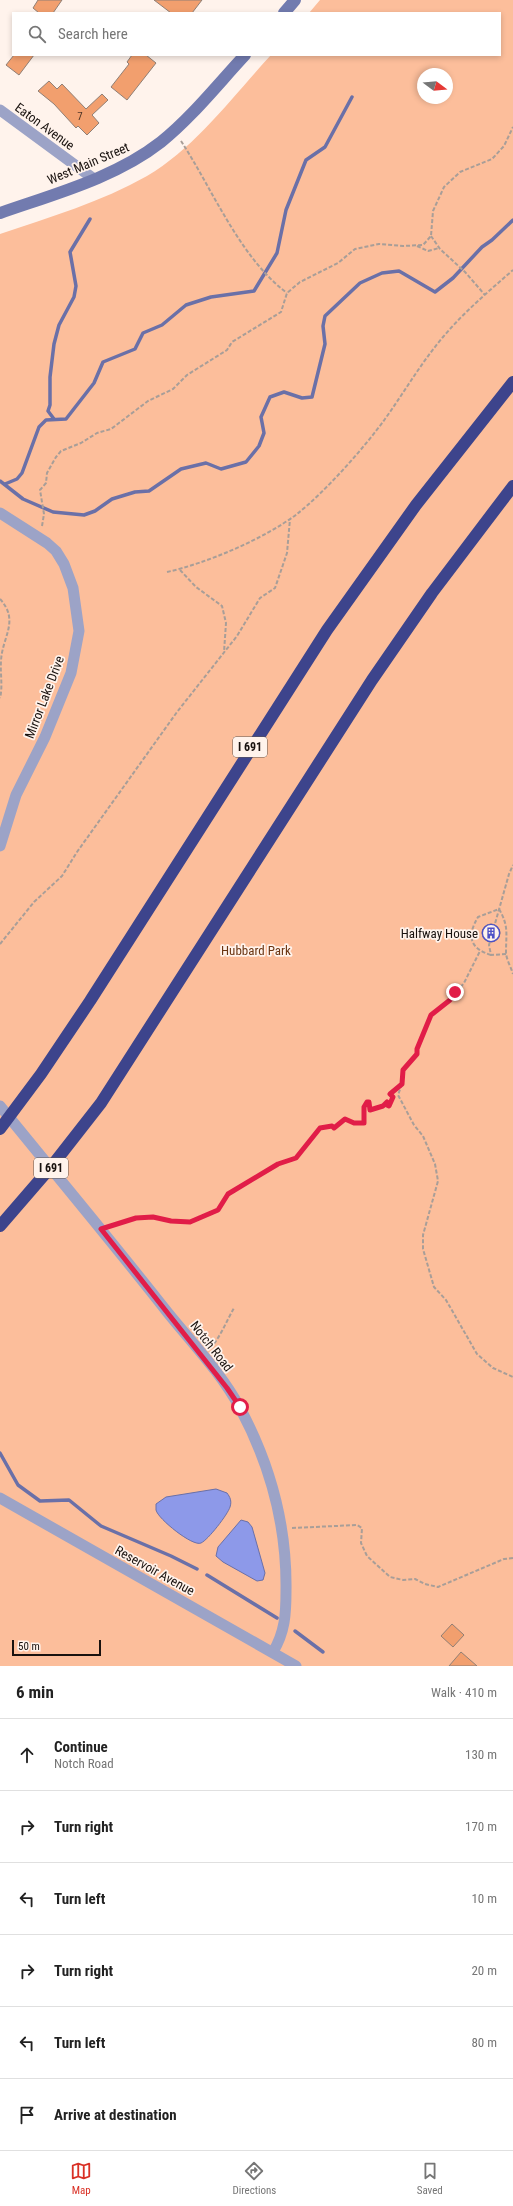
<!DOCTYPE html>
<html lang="en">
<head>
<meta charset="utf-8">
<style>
	:root { --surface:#fff; --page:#f6f6f6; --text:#222; --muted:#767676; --line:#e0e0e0; --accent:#d93025 }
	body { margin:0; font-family:"Roboto Condensed",sans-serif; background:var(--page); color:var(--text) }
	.compass { position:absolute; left:417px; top:68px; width:36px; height:36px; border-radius:50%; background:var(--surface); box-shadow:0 2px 6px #0003; rotate:106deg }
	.scale { position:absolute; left:12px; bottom:10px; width:89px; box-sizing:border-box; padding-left:4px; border:2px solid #19120f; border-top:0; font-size:11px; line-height:14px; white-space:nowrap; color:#19120f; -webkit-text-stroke:3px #fff3ec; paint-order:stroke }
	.stop { position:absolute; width:12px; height:12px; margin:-9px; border:3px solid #e11d48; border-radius:50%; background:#fff }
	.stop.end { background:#e11d48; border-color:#fff; box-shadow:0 1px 4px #0008 }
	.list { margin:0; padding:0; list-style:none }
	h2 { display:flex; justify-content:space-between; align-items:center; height:52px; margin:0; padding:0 16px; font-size:17px }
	h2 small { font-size:13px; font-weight:400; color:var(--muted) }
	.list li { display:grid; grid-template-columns:26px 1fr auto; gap:12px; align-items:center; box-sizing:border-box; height:72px; padding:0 16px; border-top:1px solid var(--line) }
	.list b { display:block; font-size:15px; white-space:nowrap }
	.list p { margin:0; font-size:13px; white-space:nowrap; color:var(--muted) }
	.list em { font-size:13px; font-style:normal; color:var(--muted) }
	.icon { flex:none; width:22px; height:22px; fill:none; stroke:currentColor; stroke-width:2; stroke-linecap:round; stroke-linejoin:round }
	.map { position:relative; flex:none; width:513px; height:1666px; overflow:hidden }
	.search { position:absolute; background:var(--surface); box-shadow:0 2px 6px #0003; left:12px; right:12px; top:12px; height:44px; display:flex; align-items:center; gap:10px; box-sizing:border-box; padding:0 14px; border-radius:0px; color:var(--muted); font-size:15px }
	.sheet { height:484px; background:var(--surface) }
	nav { display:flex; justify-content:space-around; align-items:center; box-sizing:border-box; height:56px; border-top:1px solid var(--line); background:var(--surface); font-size:11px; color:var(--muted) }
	nav a { display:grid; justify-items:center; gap:2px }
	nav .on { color:var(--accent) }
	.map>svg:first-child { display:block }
	.green { fill:#fcbe9b; fill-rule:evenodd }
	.water { fill:#8d99e9; stroke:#6a70a8 }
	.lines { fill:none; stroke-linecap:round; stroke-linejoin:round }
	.stream { stroke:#6a70a8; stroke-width:3.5 }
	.building { fill:#f29f6e; stroke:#907f75 }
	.path { stroke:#a89e98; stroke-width:2; stroke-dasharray:4 2; stroke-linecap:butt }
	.street { stroke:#9ca3c7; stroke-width:11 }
	.secondary { stroke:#727baf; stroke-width:12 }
	.highway { stroke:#3d448c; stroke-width:12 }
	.route { stroke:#e11d48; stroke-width:5 }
	.labels { text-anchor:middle; stroke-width:3.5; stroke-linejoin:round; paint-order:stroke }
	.number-label { font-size:11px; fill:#4f3527 }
	.shield { fill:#fff3ec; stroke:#5e5651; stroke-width:1 }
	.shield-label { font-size:12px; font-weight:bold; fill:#19120f }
	.street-label { font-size:13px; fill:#19120f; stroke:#fff3ec }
	.poi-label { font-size:13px; fill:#19120f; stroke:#fff3ec; text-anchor:end }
	.park-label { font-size:13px; fill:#6b3512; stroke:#fff3ec }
</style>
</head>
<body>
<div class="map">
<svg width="513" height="1666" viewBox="0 0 513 1666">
	<rect width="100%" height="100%" fill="#fff3ec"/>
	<path class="green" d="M320 0H513V1666H0V234C50 217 101 202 147 176 196 147 233 96 271 55H500V13H309ZM423 74H447V98H423Z"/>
	<g class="water">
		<path d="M216 1489 227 1493C230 1497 232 1501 230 1507 228 1514 208 1540 201 1543 193 1547 158 1519 156 1510 156 1508 156 1506 156 1504L166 1497Z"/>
		<polygon points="241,1520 248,1522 252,1527 265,1573 263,1580 257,1581 223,1562 216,1556 218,1547"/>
	</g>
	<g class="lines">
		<g class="stream">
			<polyline points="54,419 48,411 50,405 50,377 54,344 59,325 74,297 76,286 70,252 90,219"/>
			<polyline points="0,481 23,499 53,512 84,515 95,511 112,499 135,492 149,491 181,469 206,463 221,469 246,462 259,446 264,433 261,417 270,397 284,392 302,398 312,397 325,344 323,326 325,316 360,283 382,273 399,271 435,292 453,278 482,247 492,240 513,220"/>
			<polyline points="5,484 17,479 22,473 39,427 46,420 66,419 94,383 103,362 135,349 143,333 162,325 186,305 211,297 254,291 277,253 286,210 306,160 325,147 352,97"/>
			<polyline points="0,1453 18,1485 40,1501 69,1500 101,1526 171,1556 197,1569"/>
			<polyline points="207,1575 277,1618"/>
			<polyline points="295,1631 323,1652"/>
		</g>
	</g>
	<g class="building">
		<polygon points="38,0 62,0 53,13 39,13 33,8"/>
		<polygon points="154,0 202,0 192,13 171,13"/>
		<polygon points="14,55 34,55 19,75 6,65"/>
		<polygon points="132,55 146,55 156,63 127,100 111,87 129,64 127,62"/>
		<polygon points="49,81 57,89 62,84 86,109 102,94 108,100 92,115 99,123 87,135 78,126 76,128 54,104 38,91"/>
		<circle cx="491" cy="933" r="9"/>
		<polygon points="452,1624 464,1635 453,1647 441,1636"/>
		<polygon points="461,1652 477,1666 449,1666"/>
	</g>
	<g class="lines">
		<g class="path">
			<path d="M181 141C213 190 240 258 287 293"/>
			<polyline points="431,236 440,249 465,272 485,295"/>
			<polyline points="417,246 428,251 439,248"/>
			<polyline points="42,526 44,514 40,490 46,483 47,473 56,457 61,451 81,443 97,433 111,429 148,401 173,389 187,375 227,350 232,342 281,312 287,293 300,282 338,263 355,249 379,244 403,246 423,245 431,236 433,211 444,187 460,172 492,159 504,146 513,127"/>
			<polyline points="180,570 196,587 222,606 226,623 224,652"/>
			<path d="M167 572C207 563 264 539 297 514 325 492 364 448 385 419 405 391 421 363 443 337 464 312 489 291 513 270"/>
			<path d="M0 599C20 621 2 637 1 661 0 673 3 686 0 698"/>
			<path d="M499 909C509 926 506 934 506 952 506 959 511 967 513 974"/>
			<polyline points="0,944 34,902 62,876 77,852 177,712 237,636 260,598 275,588 287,553 290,519"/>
			<polyline points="506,954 491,955 489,945 509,874 513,865"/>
			<path d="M491 955C469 948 467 936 478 917L499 909"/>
			<polyline points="402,1084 398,1095 414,1125 423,1136 435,1164 438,1181 423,1235 423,1249 434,1287 446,1300 477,1354 493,1368 513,1377"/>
			<polyline points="112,1226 136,1217 153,1217 171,1221 190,1221 218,1210 228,1194 279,1164 296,1158 320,1128 332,1126 335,1128 345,1119 354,1123 363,1123 364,1107 367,1102 369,1102 370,1111 383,1106 387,1102 387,1105 389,1106 393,1097 390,1094 402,1084 403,1070 417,1054 417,1049 431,1015 450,1000 464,983 480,951"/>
			<path d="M210 1348C219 1340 227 1320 234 1308"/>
			<polyline points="292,1528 357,1525 362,1528 361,1543 367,1556 390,1577 403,1580 415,1579 425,1584 438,1587 504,1559 513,1558"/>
		</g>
		<g class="street">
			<polyline points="0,110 94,179"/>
			<polyline points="0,513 47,543 56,551 64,564 73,588 79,631 71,673 45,737 16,795 0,846"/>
			<path d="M0 1106C56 1175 113 1243 168 1313 193 1344 222 1374 240 1408 270 1464 287 1527 286 1591 286 1614 285 1632 273 1652"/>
			<polyline points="0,1498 296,1666"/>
		</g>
		<g class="secondary">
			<polyline points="284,13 295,0"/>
			<path d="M0 213C54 194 115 178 161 142 192 117 218 84 245 55"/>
		</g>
		<g class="highway">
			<polyline points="0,1129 41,1074 90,1001 327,630 416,505 513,382"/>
			<polyline points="0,1226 51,1167 101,1103 372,680 432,593 513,486"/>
		</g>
	</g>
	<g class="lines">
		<polyline class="route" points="240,1407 227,1388 101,1229 136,1218 153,1217 171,1221 190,1222 218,1210 228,1194 278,1164 296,1158 320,1128 332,1126 334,1128 345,1119 354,1123 364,1123 364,1107 367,1102 369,1102 370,1110 383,1106 387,1102 387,1105 389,1106 393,1097 390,1094 402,1084 403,1070 417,1054 417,1049 431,1015 450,1000 455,992"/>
	</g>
	<defs>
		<symbol id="building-ring" viewBox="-11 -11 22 22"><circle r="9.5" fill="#fff3ec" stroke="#4d50c7" stroke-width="1.5"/><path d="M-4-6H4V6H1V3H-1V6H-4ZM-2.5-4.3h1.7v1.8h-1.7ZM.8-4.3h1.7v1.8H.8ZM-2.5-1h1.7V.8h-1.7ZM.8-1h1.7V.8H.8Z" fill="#4d50c7"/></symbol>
	</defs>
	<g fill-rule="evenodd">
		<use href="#building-ring" x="481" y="923" width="20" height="20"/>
	</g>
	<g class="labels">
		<g class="number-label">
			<text x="80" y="120">7</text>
		</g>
		<g class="shield">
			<rect x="233" y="737" width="34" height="20" rx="3"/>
			<rect x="34" y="1158" width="34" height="20" rx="3"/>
		</g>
		<g class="shield-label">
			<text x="250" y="751">I 691</text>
			<text x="51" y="1172">I 691</text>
		</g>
		<g class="street-label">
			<text transform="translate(45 126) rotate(36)" y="5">Eaton Avenue</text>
			<text transform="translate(88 163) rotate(-23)" y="5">West Main Street</text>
			<text transform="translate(44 697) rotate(-69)" y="5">Mirror Lake Drive</text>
			<text transform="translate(212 1346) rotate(52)" y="5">Notch Road</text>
			<text transform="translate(155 1570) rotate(29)" y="5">Reservoir Avenue</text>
		</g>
		<g class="poi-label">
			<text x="478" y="938">Halfway House</text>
		</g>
		<g class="park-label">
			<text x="256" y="955">Hubbard Park</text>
		</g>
	</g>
</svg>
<svg class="compass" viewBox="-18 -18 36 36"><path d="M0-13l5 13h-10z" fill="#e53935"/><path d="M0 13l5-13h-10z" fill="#767676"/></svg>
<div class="scale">50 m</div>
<div class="stop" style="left:240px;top:1407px"></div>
<div class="stop end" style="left:455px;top:992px"></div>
<div class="search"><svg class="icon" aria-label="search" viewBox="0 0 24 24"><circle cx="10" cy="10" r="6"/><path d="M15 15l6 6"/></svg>Search here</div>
</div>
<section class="sheet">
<h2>6 min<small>Walk · 410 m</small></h2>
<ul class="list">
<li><svg class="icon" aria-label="ahead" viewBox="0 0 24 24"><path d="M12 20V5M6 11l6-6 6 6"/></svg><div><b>Continue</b><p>Notch Road</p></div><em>130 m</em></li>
<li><svg class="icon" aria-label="right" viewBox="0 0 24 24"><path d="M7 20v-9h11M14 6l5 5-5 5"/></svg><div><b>Turn right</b></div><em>170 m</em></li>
<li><svg class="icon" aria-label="left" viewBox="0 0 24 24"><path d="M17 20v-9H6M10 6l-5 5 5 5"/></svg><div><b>Turn left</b></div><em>10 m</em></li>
<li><svg class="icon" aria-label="right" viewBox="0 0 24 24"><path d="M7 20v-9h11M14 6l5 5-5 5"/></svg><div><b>Turn right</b></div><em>20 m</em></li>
<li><svg class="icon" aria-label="left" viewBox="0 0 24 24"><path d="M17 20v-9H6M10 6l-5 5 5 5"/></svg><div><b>Turn left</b></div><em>80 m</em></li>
<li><svg class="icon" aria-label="arrive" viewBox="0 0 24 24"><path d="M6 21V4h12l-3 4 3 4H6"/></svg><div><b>Arrive at destination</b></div></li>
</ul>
</section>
<nav>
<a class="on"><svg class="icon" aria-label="map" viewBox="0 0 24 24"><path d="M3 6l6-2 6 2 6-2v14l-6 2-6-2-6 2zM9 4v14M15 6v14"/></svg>Map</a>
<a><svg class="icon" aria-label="directions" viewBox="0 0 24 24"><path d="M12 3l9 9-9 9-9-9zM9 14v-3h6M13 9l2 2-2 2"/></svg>Directions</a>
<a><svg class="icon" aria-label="saved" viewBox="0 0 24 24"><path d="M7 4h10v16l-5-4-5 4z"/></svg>Saved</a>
</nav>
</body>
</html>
